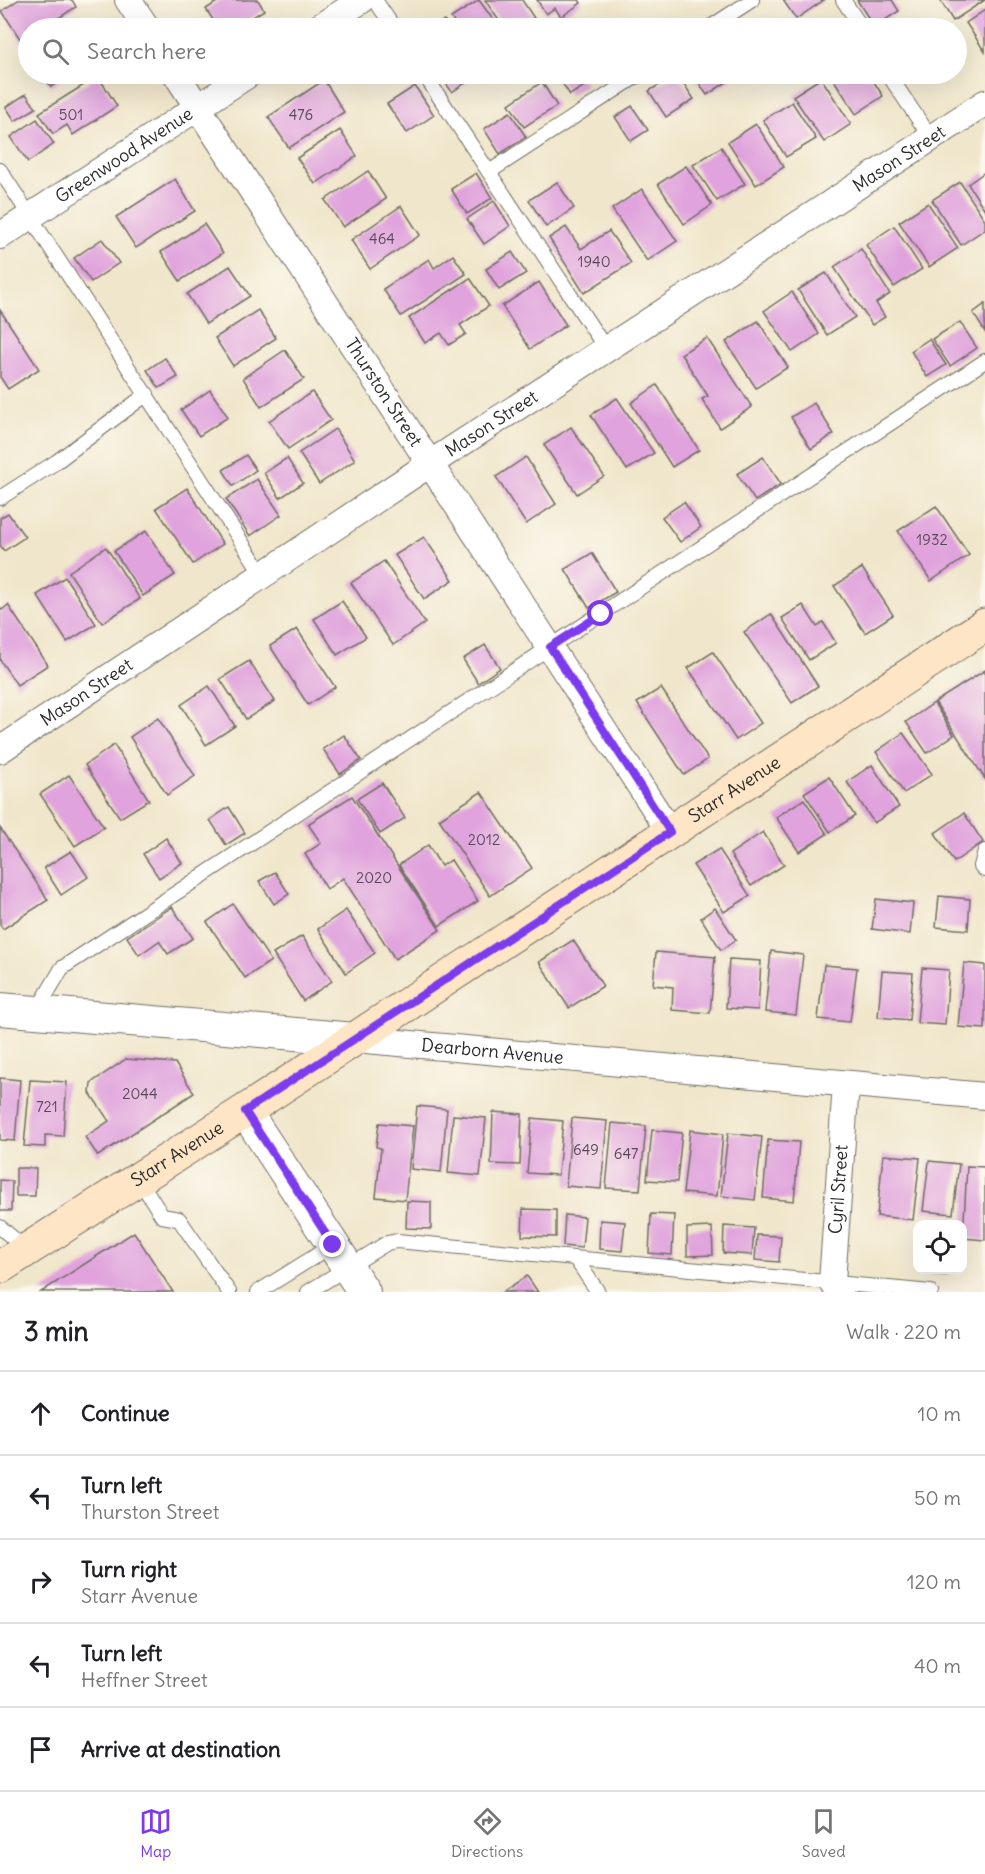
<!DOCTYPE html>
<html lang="en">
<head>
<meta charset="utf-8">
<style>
	:root { --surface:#fff; --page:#f6f6f6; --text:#202124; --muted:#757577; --line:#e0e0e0; --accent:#7c3aed }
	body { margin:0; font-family:Delius,sans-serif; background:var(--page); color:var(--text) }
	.controls { position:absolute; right:18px; bottom:18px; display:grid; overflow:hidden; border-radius:12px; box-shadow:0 6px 24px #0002 }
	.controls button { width:54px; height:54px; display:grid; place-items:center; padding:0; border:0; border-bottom:2px solid var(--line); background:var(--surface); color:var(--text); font:30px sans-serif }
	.stop { position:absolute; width:18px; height:18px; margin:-14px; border:4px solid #7c3aed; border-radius:50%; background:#fff }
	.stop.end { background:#7c3aed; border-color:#fff; box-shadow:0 2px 6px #0008 }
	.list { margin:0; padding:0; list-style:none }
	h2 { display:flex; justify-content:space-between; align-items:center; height:78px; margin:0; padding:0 24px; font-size:26px }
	h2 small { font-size:20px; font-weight:400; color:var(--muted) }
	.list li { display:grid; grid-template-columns:39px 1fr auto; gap:18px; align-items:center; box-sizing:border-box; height:84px; padding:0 24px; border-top:2px solid var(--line) }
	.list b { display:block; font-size:22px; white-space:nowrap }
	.list p { margin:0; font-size:20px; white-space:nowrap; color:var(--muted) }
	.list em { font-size:20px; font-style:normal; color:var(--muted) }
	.icon { flex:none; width:33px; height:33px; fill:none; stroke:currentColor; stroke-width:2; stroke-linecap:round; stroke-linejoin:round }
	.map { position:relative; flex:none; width:985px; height:1292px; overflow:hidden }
	.search { position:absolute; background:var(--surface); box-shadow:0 6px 24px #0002; left:18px; right:18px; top:18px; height:66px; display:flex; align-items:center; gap:15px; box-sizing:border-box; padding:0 21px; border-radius:33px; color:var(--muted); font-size:22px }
	.sheet { height:498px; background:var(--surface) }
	nav { display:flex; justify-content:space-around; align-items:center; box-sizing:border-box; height:84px; border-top:2px solid var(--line); background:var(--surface); font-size:16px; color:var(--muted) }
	nav a { display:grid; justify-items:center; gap:3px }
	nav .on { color:var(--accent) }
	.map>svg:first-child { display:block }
	.building { fill:#e0a3dd }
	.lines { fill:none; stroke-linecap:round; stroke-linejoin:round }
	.service-casing { stroke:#706c63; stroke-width:16 }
	.minor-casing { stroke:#706c63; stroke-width:28 }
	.tertiary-casing { stroke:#706c63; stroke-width:34 }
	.secondary-casing { stroke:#706c63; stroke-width:35 }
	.service { stroke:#fff; stroke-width:14 }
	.minor { stroke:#fff; stroke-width:26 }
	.tertiary { stroke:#fff; stroke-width:32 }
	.secondary { stroke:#fde5c5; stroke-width:33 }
	.route { stroke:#7c3aed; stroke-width:8 }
	.labels { text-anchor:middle; stroke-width:5; stroke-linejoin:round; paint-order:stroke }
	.number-label { font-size:15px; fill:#584958 }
	.street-label { font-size:18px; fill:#2b2b2b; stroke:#fbf7ec }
</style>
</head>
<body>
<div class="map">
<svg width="985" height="1292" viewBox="0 0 985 1292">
	<rect width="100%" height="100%" fill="#fbf7ec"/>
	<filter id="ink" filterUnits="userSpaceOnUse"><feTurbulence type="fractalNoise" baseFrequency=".0167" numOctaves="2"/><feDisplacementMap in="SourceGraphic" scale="12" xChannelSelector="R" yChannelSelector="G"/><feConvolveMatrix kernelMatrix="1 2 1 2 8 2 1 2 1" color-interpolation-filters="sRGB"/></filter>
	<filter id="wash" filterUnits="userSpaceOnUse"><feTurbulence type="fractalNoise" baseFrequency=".008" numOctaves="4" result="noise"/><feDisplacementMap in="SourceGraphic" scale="24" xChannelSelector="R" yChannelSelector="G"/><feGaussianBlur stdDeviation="1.35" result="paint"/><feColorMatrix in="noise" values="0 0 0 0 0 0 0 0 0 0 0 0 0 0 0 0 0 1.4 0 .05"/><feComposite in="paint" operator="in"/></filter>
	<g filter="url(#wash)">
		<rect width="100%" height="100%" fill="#f0e6cb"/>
		<g id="blocks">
			<g class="building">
				<polygon points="18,0 72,0 76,7 43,28 28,28 28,38 22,42 2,11"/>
				<polygon points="220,0 258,0 264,10 236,28 218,28 206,9"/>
				<polygon points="479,0 499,28 458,28 451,18"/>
				<polygon points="485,0 522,0 534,18 518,28 504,28"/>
				<polygon points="537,0 579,0 581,3 561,17 555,8 546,14"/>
				<polygon points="783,0 824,0 796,19"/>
				<polygon points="857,0 892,0 899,11 874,27"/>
				<polygon points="940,0 985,0 953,21"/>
				<polygon points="985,10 985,52 966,23"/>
				<polygon points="444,21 449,28 433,28"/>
				<polygon points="42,74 71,74 51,87"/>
				<polygon points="388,74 408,74 394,83"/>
				<polygon points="439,74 479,74 452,92"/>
				<polygon points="556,74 579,74 586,85 570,95"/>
				<polygon points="677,74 694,99 666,117 649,91"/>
				<polygon points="693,74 730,74 733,78 707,95"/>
				<polygon points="830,74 869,74 883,96 856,114"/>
				<polygon points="98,76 117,106 73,135 67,125 53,134 39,113"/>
				<polygon points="821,78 851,124 824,142 793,96"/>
				<polygon points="324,80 344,112 289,148 268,117"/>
				<polygon points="542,82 557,106 524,127 509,104"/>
				<polygon points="415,86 434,115 407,133 387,104"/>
				<polygon points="26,94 36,108 15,121 6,107"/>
				<polygon points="792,102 816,139 786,157 763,120"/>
				<polygon points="632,106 648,130 631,141 615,117"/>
				<polygon points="510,112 526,137 500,154 484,129"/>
				<polygon points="37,119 54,144 28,162 11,137"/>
				<polygon points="756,124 784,167 756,185 728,142"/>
				<polygon points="340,130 357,156 315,184 297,158"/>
				<polygon points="721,147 745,184 717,201 693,165"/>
				<polygon points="686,166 712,205 684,224 658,184"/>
				<polygon points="368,171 386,199 343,227 325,200"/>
				<polygon points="985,172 985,210 968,184"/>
				<polygon points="476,173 492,198 467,214 451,189"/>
				<polygon points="175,179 195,211 136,248 116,217"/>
				<polygon points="557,182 574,208 546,227 529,200"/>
				<polygon points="960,182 985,220 985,229 961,245 932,200"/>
				<polygon points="642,189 677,241 647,261 612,209"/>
				<polygon points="494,201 510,226 484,244 467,219"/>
				<polygon points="928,203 958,248 929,267 899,222"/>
				<polygon points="401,206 420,235 370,269 351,240"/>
				<polygon points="204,224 223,253 180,281 161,252"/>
				<polygon points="894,226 922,269 894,287 866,245"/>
				<polygon points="566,227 581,249 609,231 631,263 584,293 549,238"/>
				<polygon points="102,239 119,263 91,282 74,258"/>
				<polygon points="861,249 890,294 876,303 885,317 872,325 834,267"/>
				<polygon points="512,252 526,273 499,290 486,269"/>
				<polygon points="453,255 466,274 401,316 383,289 429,259 434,268"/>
				<polygon points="230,266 250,296 206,324 187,294"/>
				<polygon points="826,273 855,317 827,335 798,290"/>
				<polygon points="470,278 489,306 460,325 466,334 449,345 441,333 425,343 409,318"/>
				<polygon points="539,282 566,325 530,349 502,306"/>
				<polygon points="792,292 819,334 792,352 764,311"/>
				<polygon points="985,304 985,332 973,313"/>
				<polygon points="0,310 39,369 8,389 0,377"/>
				<polygon points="258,310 276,338 233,366 215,338"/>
				<polygon points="758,321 788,367 756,388 726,342"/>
				<polygon points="960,322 977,348 950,366 932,339"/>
				<polygon points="707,338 752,407 720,428 702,399 708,396 681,354"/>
				<polygon points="929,339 946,365 927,377 911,351"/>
				<polygon points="285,350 304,379 261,407 243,378"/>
				<polygon points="165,358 178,377 159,388 147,370"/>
				<polygon points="657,385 699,450 672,467 631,403"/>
				<polygon points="210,390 228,417 199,436 181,410"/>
				<polygon points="312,392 331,420 288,449 269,421"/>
				<polygon points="617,398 654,453 627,470 591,415"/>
				<polygon points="814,403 834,434 811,449 791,417"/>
				<polygon points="571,427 604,476 577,494 544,445"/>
				<polygon points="335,429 355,460 319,484 299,453"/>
				<polygon points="246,455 256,470 233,486 223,470"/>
				<polygon points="526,457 556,504 526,524 496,477"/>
				<polygon points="763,457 781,484 755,501 737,474"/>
				<polygon points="287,458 303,483 280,498 264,473"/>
				<polygon points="257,479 281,515 250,536 226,499"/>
				<polygon points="187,488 223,544 193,564 156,508"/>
				<polygon points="684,502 701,527 680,542 662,517"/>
				<polygon points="936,506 969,555 931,581 898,531"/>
				<polygon points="8,513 25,537 4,551 0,545 0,518"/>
				<polygon points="146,531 175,575 143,596 114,551"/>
				<polygon points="424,537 453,580 424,599 395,555"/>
				<polygon points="106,547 140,599 102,623 69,572"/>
				<polygon points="592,553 616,592 589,608 565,569"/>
				<polygon points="384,561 425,623 393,645 351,583"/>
				<polygon points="862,568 893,615 865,633 834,586"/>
				<polygon points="65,577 96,624 67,642 37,595"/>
				<polygon points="342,601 366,637 337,655 314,619"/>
				<polygon points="8,605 48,665 17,685 0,660 0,607 2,610"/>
				<polygon points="803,605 817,627 823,622 836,643 809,660 782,618"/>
				<polygon points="771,614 818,686 792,703 744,632"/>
				<polygon points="297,629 335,687 308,705 270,646"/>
				<polygon points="485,645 500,668 478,683 463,659"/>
				<polygon points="713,652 761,723 736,740 688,668"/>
				<polygon points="249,661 275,701 246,719 220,679"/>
				<polygon points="985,670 985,779 935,702"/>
				<polygon points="209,686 235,726 206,745 181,705"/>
				<polygon points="661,688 708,759 684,775 637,703"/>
				<polygon points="934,703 954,735 927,753 906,722"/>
				<polygon points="158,718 195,776 167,795 130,737"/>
				<polygon points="903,733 932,774 904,793 876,752"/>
				<polygon points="344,735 361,760 340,774 323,749"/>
				<polygon points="114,745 149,800 120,818 85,765"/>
				<polygon points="872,765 899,807 874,823 847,782"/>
				<polygon points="69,775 104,827 75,846 40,794"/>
				<polygon points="829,777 855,816 830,832 804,793"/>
				<polygon points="382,783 405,818 380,834 357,799"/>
				<polygon points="481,792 532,868 490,896 439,819"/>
				<polygon points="352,796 440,930 395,959 343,878 327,889 305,854 321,843 308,824"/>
				<polygon points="804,799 827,834 799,852 776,817"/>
				<polygon points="229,807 245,833 226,845 210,820"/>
				<polygon points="964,813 983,842 954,862 935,833"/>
				<polygon points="0,828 48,900 3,929 0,925"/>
				<polygon points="763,832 784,865 751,886 730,854"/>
				<polygon points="166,838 182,863 159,878 143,854"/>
				<polygon points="428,845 441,866 451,860 478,901 439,926 399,865"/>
				<polygon points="719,849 750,896 724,912 693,865"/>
				<polygon points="71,851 88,877 61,895 44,868"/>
				<polygon points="275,872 289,894 274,904 259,881"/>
				<polygon points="939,896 970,899 968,930 936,927"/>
				<polygon points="876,899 913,903 910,934 872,929"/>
				<polygon points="233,904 271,961 245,978 207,922"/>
				<polygon points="172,907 193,938 168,954 159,941 139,955 127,937"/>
				<polygon points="715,908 736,940 721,950 701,918"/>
				<polygon points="346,910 375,953 346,973 318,929"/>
				<polygon points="302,936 332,981 303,1001 273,954"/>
				<polygon points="573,940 603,986 569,1008 539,962"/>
				<polygon points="771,951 803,955 796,1015 765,1012"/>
				<polygon points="656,952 715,957 710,1013 672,1010 673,987 653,985"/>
				<polygon points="729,959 761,961 758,1010 726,1008"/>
				<polygon points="964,963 985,965 985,1029 958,1027"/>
				<polygon points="824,965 857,968 850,1022 818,1019"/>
				<polygon points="922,968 949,970 945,1025 917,1023"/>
				<polygon points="882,971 913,973 909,1020 878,1017"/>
				<polygon points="126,1059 175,1063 194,1093 98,1156 85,1137 109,1121 90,1093 91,1083"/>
				<polygon points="0,1078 20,1080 15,1141 0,1140"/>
				<polygon points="30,1080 67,1082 63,1136 45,1135 45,1147 24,1146"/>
				<polygon points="417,1106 447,1109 441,1172 411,1169"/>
				<polygon points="493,1112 522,1114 520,1165 491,1164"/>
				<polygon points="453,1115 486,1118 480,1176 448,1173"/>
				<polygon points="532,1118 563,1121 558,1175 527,1173"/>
				<polygon points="572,1118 607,1121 601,1189 566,1186"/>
				<polygon points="379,1123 413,1126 405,1200 376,1197 381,1148 376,1147"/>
				<polygon points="612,1123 646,1126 640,1190 606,1188"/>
				<polygon points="652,1130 682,1133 677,1182 647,1180"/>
				<polygon points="690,1130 723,1134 717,1196 683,1193"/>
				<polygon points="728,1133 762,1137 755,1200 721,1196"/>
				<polygon points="768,1140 799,1142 794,1201 763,1198"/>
				<polygon points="883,1155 920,1158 913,1220 877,1216"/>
				<polygon points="929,1161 959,1164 953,1214 923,1211"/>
				<polygon points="967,1166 985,1167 985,1240 963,1238"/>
				<polygon points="16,1168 36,1168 35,1196 16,1196"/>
				<polygon points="0,1180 12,1181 11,1211 0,1211"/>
				<polygon points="407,1201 431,1202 431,1229 406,1228"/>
				<polygon points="523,1209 556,1210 556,1237 522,1236"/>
				<polygon points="651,1214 674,1215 672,1255 649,1253"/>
				<polygon points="565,1215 585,1217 582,1248 563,1246"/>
				<polygon points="600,1220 625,1222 622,1251 599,1249"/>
				<polygon points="724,1226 754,1228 752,1255 723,1253"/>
				<polygon points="712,1227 713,1255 687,1256 687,1228"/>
				<polygon points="134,1232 173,1292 41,1292 100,1254"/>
				<polygon points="757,1235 781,1236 779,1262 755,1260"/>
				<polygon points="927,1270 947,1270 947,1275 927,1274"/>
				<polygon points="527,1276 538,1292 502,1292"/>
			</g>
		</g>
	</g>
	<g filter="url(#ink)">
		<use href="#blocks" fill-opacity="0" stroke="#706c63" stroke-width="1.5"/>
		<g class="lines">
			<defs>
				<g id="service">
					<polyline points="375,0 394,28"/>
					<polyline points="843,0 862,28"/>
					<polyline points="709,28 752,0"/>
					<polyline points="424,74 606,349"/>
					<polyline points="888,74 931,138"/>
					<polyline points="0,170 263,575"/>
					<polyline points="489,172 640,74"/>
					<polyline points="0,498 56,462 147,394"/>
					<polyline points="985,851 981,866 985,870"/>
					<polyline points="36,1012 62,968 985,361"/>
					<polyline points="139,1179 162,1216 179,1219 229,1292"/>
					<polyline points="0,1227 27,1250"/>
					<polyline points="575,1258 598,1292"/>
					<polyline points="258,1292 333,1245"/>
					<polyline points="308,1292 387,1243 397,1241 931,1292"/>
				</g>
				<g id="minor">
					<polyline points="128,0 147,28"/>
					<polyline points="318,28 362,0"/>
					<path id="s1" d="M176 74 670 832"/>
					<path id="s2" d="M0 236 249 74"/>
					<path id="s3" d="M0 750 431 463 985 103"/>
					<path id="s4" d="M355 1039 985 1096"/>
					<path id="s5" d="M839 1292 832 1282 846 1084"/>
				</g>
				<g id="tertiary">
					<polyline points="0,1009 355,1039"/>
					<polyline points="245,1111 364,1292"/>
				</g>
				<g id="secondary">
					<path id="s6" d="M0 1267 245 1111 985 625"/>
				</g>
			</defs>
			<use href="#service" class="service-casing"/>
			<use href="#minor" class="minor-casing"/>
			<use href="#tertiary" class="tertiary-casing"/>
			<use href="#secondary" class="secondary-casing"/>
			<use href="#service" class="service"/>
			<use href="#minor" class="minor"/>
			<use href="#tertiary" class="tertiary"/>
			<use href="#secondary" class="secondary"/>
		</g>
	</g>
	<g class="lines" filter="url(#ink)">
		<polyline class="route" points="333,1245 245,1111 670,832 550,647 601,614"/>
	</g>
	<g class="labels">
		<g class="number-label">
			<text x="71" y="120">501</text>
			<text x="301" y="120">476</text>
			<text x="382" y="244">464</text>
			<text x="594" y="267">1940</text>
			<text x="932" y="545">1932</text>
			<text x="484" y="845">2012</text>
			<text x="374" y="883">2020</text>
			<text x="140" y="1099">2044</text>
			<text x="47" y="1112">721</text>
			<text x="586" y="1155">649</text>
			<text x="626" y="1159">647</text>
		</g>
		<g class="street-label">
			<text dy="6" stroke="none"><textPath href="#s2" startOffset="148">Greenwood Avenue</textPath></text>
			<text dy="6" stroke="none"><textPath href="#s3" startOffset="1076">Mason Street</textPath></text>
			<text dy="6" stroke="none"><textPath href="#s1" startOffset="380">Thurston Street</textPath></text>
			<text dy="6" stroke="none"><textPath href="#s3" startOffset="590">Mason Street</textPath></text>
			<text dy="6" stroke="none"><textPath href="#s3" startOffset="104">Mason Street</textPath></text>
			<text dy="6" stroke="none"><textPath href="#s6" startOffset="876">Starr Avenue</textPath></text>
			<text dy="6" stroke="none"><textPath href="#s4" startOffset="138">Dearborn Avenue</textPath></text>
			<text dy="6" stroke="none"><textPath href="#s6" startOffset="210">Starr Avenue</textPath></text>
			<text dy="6" stroke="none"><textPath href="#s5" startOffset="105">Cyril Street</textPath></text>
		</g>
	</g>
</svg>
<div class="controls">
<button><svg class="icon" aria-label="locate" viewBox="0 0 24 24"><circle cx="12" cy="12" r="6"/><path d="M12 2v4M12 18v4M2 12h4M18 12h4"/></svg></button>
</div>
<div class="stop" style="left:601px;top:614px"></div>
<div class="stop end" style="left:333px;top:1245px"></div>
<div class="search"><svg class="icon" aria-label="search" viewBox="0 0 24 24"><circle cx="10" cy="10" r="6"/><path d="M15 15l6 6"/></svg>Search here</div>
</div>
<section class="sheet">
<h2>3 min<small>Walk · 220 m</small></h2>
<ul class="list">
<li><svg class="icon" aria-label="ahead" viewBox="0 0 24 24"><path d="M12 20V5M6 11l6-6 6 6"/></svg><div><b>Continue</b></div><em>10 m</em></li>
<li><svg class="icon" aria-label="left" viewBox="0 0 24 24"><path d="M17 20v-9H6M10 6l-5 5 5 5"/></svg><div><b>Turn left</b><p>Thurston Street</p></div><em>50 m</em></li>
<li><svg class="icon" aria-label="right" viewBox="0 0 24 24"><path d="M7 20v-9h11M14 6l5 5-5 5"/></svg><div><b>Turn right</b><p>Starr Avenue</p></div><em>120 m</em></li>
<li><svg class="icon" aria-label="left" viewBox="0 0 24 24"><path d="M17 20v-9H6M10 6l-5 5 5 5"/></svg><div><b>Turn left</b><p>Heffner Street</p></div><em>40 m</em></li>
<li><svg class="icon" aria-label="arrive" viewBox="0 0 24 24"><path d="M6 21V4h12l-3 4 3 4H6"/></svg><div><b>Arrive at destination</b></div></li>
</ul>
</section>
<nav>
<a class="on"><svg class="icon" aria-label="map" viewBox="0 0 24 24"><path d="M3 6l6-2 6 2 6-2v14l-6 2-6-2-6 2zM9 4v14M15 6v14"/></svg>Map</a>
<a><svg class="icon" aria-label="directions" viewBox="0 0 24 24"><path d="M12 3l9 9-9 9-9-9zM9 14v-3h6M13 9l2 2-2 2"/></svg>Directions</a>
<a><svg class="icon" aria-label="saved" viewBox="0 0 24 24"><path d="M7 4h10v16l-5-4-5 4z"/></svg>Saved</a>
</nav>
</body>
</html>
